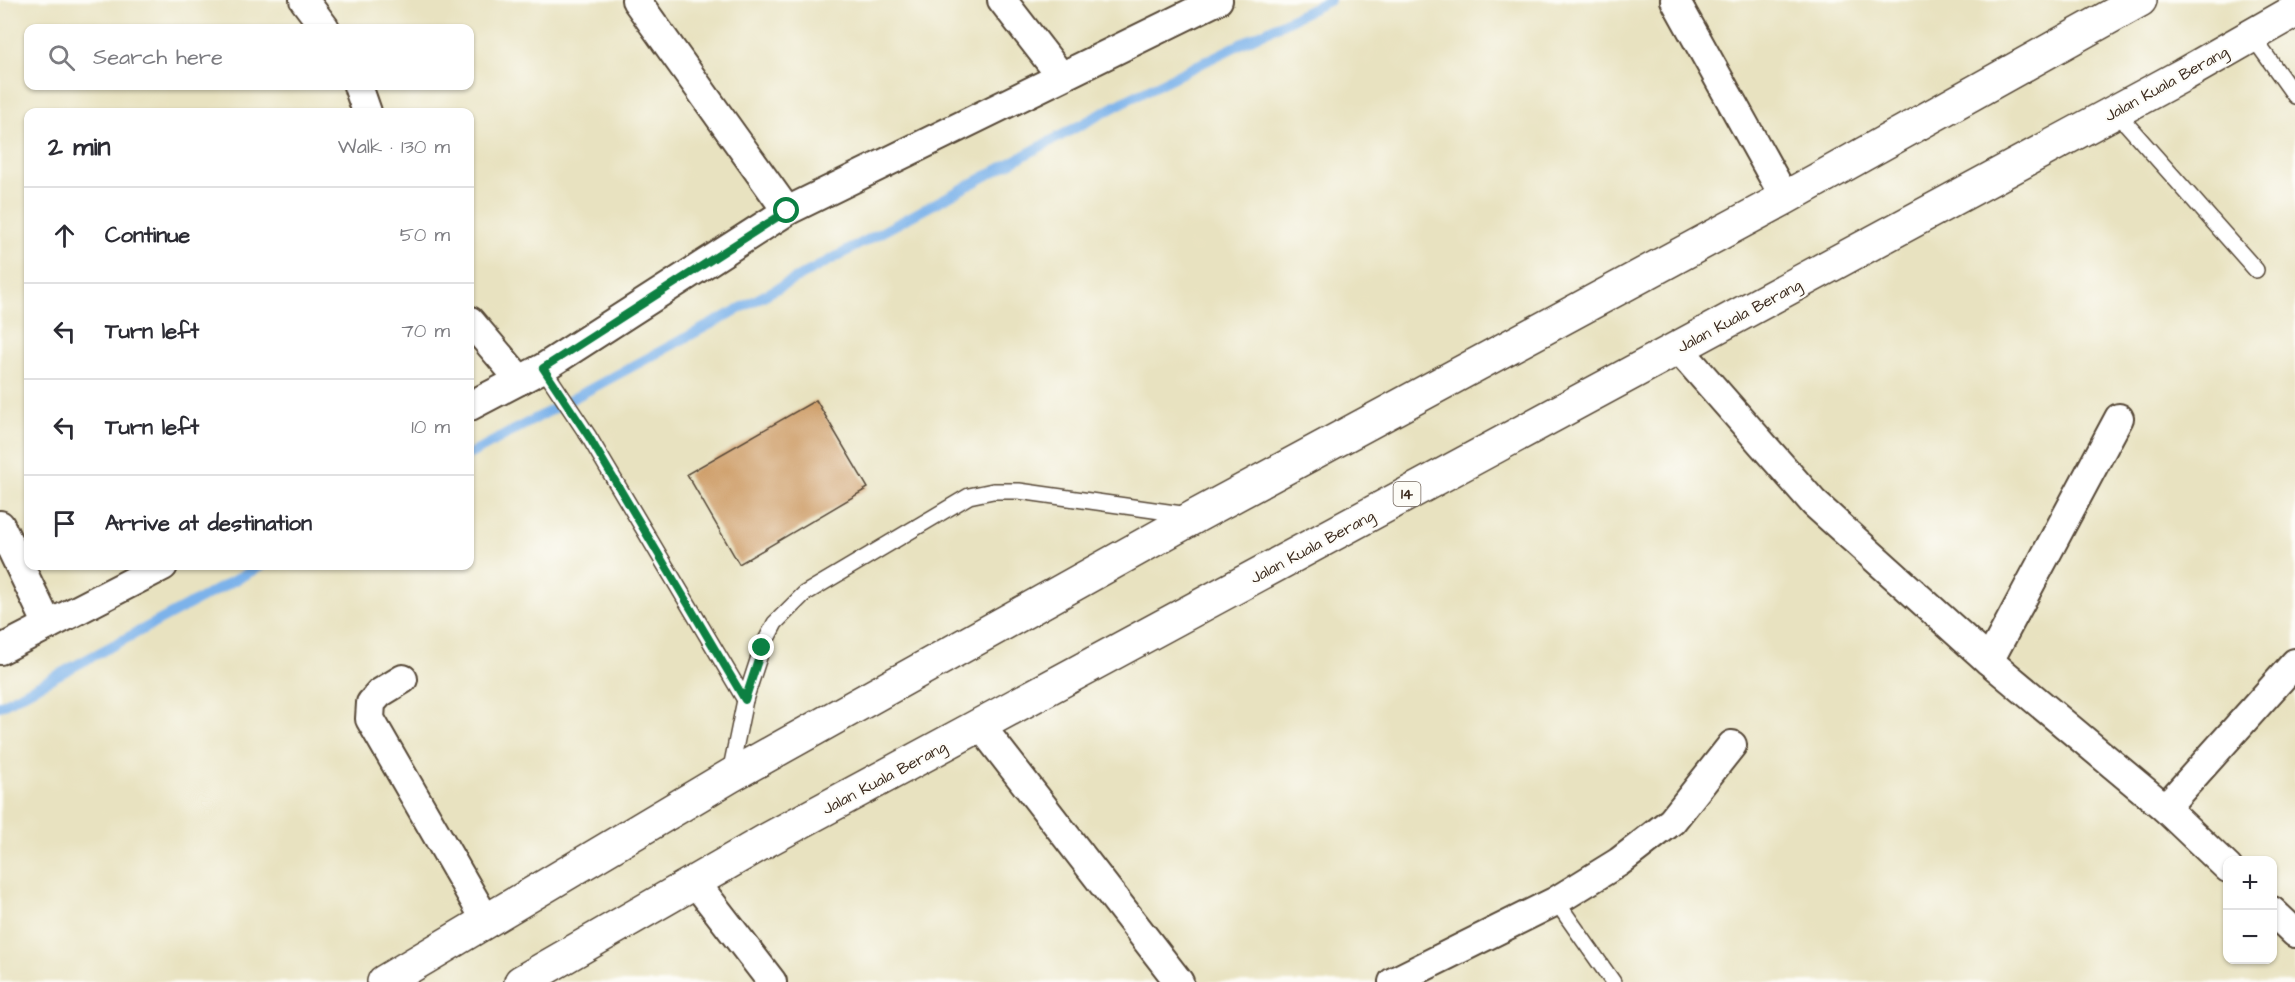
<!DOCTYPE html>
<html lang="en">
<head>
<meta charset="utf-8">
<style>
	:root { --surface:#fff; --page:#f2f2f3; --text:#2b2b33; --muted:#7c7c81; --line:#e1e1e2 }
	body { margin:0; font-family:"Architects Daughter",sans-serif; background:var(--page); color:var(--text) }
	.controls { position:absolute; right:18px; bottom:18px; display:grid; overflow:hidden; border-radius:12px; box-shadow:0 2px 4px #0004 }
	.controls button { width:54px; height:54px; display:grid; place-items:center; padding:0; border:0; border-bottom:2px solid var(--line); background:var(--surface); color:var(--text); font:30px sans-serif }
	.stop { position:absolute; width:18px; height:18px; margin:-14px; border:4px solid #0b8043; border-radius:50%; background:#fff }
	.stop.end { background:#0b8043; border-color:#fff; box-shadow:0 2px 6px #0008 }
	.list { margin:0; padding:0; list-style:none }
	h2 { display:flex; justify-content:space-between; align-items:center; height:78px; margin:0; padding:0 24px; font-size:26px }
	h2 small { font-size:20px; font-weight:400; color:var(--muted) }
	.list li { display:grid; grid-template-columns:39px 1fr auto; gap:18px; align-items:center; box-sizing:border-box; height:96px; padding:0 24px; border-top:2px solid var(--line) }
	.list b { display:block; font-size:22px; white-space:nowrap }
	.list em { font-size:20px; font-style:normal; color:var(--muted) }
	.icon { flex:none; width:33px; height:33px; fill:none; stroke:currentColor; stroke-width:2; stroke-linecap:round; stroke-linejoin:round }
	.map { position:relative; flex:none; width:2295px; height:982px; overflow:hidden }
	.search { position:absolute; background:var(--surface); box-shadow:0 2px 4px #0004; left:24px; top:24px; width:450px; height:66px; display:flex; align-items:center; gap:15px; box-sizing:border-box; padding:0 21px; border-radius:12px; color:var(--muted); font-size:22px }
	.panel { position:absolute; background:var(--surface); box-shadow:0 2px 4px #0004; left:24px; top:108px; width:450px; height:462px; border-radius:12px }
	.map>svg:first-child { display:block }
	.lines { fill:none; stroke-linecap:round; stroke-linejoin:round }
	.stream { stroke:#7bb2ea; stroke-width:10 }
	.building { fill:#ce9d68 }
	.lane-casing { stroke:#554636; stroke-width:18 }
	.street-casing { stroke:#554636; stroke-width:32 }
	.highway-casing { stroke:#554636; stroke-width:36 }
	.lane { stroke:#fff; stroke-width:15 }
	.street { stroke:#fff; stroke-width:28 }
	.highway { stroke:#fff; stroke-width:33 }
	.route { stroke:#0b8043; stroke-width:8 }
	.labels { text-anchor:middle; stroke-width:4.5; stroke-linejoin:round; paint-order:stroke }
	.shield { fill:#fdfcf7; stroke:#75695f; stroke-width:1.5 }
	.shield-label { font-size:15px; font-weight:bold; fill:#3b2a1e }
	.street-label { font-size:16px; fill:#3b2a1e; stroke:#fdfcf7 }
</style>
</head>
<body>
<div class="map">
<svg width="2295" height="982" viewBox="0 0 2295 982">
	<rect width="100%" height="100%" fill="#fdfcf7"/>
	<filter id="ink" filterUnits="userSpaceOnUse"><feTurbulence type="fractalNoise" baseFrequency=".0167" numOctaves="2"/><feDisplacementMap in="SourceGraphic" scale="12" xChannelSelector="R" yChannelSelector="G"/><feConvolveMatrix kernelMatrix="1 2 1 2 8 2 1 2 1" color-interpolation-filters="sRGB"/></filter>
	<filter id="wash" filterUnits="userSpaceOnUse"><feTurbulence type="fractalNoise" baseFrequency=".008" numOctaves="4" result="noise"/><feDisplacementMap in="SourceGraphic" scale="24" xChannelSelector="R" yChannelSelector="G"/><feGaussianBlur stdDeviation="1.35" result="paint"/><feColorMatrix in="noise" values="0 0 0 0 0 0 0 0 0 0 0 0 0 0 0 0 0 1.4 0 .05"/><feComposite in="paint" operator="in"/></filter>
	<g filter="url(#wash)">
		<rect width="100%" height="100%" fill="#e8e2c0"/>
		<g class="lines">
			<g class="stream">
				<polyline points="470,454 1127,100 1330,0"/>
				<polyline points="0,706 261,566"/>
			</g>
		</g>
		<g id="blocks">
			<polygon class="building" points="816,400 868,488 739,564 687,474"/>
		</g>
	</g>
	<g filter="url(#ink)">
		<use href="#blocks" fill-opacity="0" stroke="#554636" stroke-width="1.5"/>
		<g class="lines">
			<defs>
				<g id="lane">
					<polyline points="2252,36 2295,96"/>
					<polyline points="2115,111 2256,270"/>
					<polyline points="543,368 589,437 745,700"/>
					<polyline points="730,773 745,700 762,648 775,623 804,594 969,496 993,491 1019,491 1189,515"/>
					<polyline points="1556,901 1613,982"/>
				</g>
				<g id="street">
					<polyline points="304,0 325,28"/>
					<polyline points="636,0 787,211"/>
					<polyline points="1002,0 1061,76"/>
					<polyline points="1675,0 1785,198"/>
					<polyline points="358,86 367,112"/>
					<polyline points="470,321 520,380"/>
					<polyline points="1678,348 1814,503 1989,661 2165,808 2228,868"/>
					<polyline points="470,406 543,368 787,211 1218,0"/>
					<polyline points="0,525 48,625"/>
					<polyline points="0,650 163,566"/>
					<polyline points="1989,661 2119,418"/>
					<polyline points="403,679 380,693 371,703 370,719 487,922"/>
					<polyline points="980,725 1179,982"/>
					<polyline points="2165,808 2295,663"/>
					<polyline points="695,882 772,982"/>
					<polyline points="2272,911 2295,933"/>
					<polyline points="1393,982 1556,901 1619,862 1672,821 1732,745"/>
				</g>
				<g id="highway">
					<polyline points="384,982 730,776 1196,516 1785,198 2140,0"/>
					<polyline points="521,982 767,840 2183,75 2295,11"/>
				</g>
			</defs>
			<use href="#lane" class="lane-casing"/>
			<use href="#street" class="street-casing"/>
			<use href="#highway" class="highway-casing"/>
			<use href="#lane" class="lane"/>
			<use href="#street" class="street"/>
			<use href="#highway" class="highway"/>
		</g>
	</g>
	<g class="lines" filter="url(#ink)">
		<polyline class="route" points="762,648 745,700 589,437 543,368 787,211"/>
	</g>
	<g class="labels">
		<rect class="shield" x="1393.5" y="482" width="27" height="24" rx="4.5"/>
		<g class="shield-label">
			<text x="1407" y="499">14</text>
		</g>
		<g class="street-label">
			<text transform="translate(2166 83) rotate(-29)" y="6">Jalan Kuala Berang</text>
			<text transform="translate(1739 315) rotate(-28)" y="6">Jalan Kuala Berang</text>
			<text transform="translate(1312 546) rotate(-28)" y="6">Jalan Kuala Berang</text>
			<text transform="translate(884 777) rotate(-28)" y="6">Jalan Kuala Berang</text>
		</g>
	</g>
</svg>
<div class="controls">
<button>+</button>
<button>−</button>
</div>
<div class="stop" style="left:787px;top:211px"></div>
<div class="stop end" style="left:762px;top:648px"></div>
<div class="search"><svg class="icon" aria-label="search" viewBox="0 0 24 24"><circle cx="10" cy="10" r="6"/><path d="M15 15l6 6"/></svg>Search here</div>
<section class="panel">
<h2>2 min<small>Walk · 130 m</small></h2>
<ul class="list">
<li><svg class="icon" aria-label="ahead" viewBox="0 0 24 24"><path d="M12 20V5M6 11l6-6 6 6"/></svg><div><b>Continue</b></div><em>50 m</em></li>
<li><svg class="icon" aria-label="left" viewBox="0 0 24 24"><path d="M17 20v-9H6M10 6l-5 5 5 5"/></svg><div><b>Turn left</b></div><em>70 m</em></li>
<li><svg class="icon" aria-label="left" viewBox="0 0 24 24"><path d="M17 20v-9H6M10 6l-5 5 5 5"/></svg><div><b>Turn left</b></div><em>10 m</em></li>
<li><svg class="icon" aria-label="arrive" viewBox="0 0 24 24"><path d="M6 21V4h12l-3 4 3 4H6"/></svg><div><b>Arrive at destination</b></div></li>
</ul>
</section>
</div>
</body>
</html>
